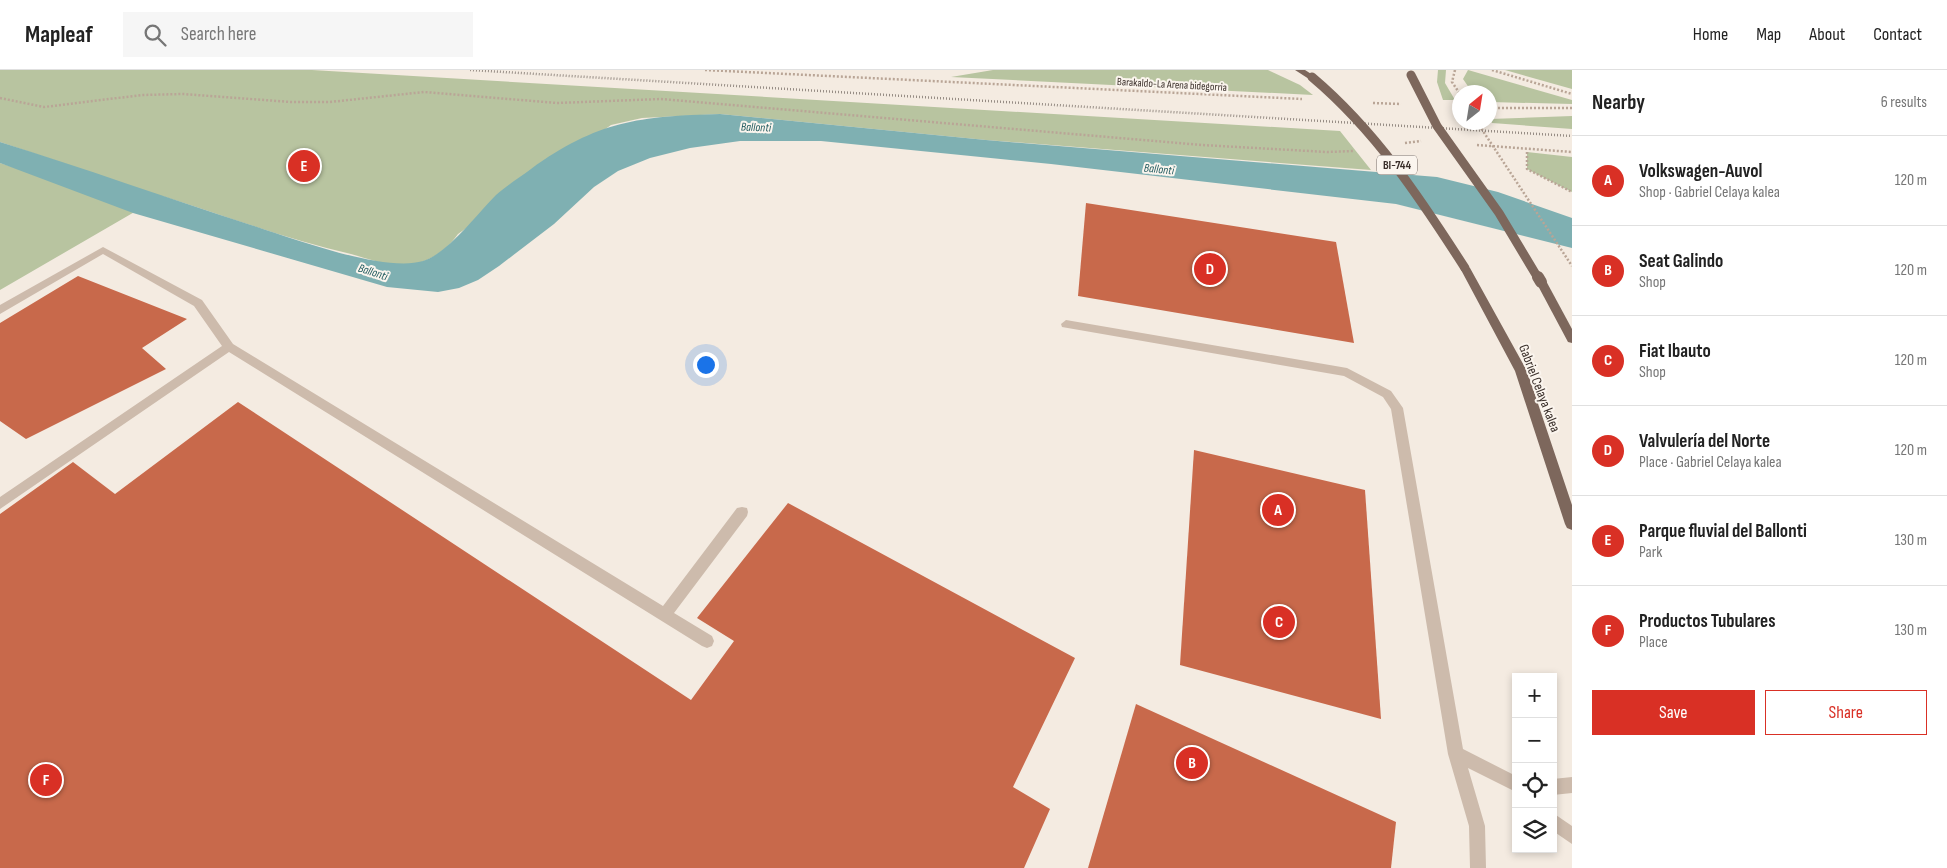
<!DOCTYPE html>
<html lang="en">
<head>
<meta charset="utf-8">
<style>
	:root { --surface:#fff; --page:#f6f6f6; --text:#222; --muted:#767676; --line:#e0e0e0; --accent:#d93025 }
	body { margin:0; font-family:"Sofia Sans Condensed",sans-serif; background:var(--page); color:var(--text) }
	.controls { position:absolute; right:15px; bottom:15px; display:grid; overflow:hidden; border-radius:0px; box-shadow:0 2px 8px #0003 }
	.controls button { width:45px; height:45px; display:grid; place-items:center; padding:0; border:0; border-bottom:1px solid var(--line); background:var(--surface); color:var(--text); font:25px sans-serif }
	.compass { position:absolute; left:1452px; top:15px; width:45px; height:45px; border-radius:50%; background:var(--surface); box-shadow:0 2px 8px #0003; rotate:30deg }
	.you { position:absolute; left:705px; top:294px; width:18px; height:18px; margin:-12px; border:4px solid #fff; border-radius:50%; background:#1a73e8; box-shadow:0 0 0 8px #1a73e833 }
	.badge { display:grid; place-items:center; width:32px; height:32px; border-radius:50%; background:var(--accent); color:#fff; font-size:16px; font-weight:700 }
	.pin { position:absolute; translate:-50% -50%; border:2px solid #fff; box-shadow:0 1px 5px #0006 }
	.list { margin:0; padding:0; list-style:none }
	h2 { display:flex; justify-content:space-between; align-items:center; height:65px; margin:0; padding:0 20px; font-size:21px }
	h2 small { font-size:16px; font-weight:400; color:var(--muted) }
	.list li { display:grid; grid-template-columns:32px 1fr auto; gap:15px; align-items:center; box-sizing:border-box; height:90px; padding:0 20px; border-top:1px solid var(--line) }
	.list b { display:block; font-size:19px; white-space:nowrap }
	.list p { margin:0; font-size:16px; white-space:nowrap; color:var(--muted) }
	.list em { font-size:16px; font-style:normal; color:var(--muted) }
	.actions { display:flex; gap:10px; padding:15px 20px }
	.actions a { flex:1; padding:11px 0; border:1px solid var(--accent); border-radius:0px; text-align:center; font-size:18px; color:var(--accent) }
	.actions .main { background:var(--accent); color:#fff }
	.icon { flex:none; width:28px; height:28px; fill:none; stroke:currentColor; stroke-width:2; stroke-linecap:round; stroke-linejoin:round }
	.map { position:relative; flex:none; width:1572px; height:798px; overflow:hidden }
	header { display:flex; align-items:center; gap:30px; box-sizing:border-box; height:70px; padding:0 25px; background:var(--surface); border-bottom:1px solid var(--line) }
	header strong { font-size:24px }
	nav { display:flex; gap:28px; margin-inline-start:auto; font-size:18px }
	.search { width:350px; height:45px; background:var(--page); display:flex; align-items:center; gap:12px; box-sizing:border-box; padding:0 18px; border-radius:0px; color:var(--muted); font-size:19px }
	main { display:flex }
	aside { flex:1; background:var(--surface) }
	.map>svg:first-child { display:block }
	.green { fill:#b8c4a0 }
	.water { fill:#7fb0b2 }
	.building { fill:#c8694b }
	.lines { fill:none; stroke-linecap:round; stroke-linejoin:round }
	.path { stroke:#b9a596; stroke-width:2.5; stroke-dasharray:2 2; stroke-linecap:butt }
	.lane { fill:#cdbbac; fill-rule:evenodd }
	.primary { fill:#7d675c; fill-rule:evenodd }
	.rail { stroke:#3b302b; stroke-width:2.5; stroke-dasharray:0.5 2.5; stroke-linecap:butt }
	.path-bridge { stroke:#b9a596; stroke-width:2.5; stroke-dasharray:2 2; stroke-linecap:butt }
	.primary-bridge-far1 { stroke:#7d675c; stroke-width:9 }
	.primary-bridge { stroke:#7d675c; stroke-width:12 }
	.labels { text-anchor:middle; stroke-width:4; stroke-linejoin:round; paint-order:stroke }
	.far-street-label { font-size:11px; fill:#3b302b; stroke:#fbf5ee }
	.far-water-label { font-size:12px; font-style:italic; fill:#1f5a5e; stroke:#fbf5ee }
	.shield { fill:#fbf5ee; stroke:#756b66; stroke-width:1 }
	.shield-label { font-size:12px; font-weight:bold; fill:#3b302b }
	.street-label { font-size:14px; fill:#3b302b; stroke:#fbf5ee }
</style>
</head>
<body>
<header>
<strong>Mapleaf</strong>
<div class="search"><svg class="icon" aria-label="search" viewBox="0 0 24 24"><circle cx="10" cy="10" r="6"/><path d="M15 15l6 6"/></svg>Search here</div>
<nav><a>Home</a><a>Map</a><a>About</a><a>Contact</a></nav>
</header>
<main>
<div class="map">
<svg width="1572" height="798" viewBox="0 0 1572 798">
	<rect width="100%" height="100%" fill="#f4ebe1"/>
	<g class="green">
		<path d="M0 0H312L1340 61 1371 100 986 70 720 44 642 48 611 55 458 164C446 181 428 193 408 195 390 197 369 189 351 184 287 169 225 146 162 126L0 220V93L28 102 161 126 0 72Z"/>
		<polygon points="993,0 1268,0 1300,15 1313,25 951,7"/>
		<polygon points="1438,0 1446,0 1445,13 1455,30 1443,30 1437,12"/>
		<polygon points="1468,0 1572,30 1572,34 1490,32 1490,22 1472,22 1463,9"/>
		<polygon points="1505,0 1572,0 1572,19"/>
		<polygon points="1572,46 1572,59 1492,53 1490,49"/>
		<polygon points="1527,82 1572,87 1572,122 1527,99"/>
	</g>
	<path class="water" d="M720 44 986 70 1437 107 1498 122 1572 148V178L1396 134 1051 94 821 71H740L690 78 650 88 618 101 594 117 554 154 499 196 478 210 459 218 438 222 387 217 133 143 0 93V72C84 98 167 128 251 155 293 168 384 203 423 191 447 184 477 144 496 125 506 116 519 108 531 99 597 51 640 46 720 44Z"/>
	<g class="building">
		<polygon points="1086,133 1336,172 1354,273 1078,226"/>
		<polygon points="78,206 187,249 142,278 166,299 26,369 0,351 0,253"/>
		<polygon points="238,332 691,630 734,571 697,548 788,433 1075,588 1013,717 1050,739 1024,798 0,798 0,444 73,392 115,424"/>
		<polygon points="1194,380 1365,420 1381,649 1180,595"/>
		<polygon points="1136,634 1396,752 1391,798 1088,798"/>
	</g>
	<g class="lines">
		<g class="path">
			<polyline points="705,0 1302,29"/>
			<polyline points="1455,0 1452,12 1460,24"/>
			<polyline points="1492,0 1572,24"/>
			<polyline points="0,28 44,37 142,25 183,24 291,32 330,32 424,22 557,33 661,29 1202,75 1327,82 1354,81"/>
			<polyline points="1373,33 1401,34"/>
			<polyline points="1490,38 1572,38"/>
			<polyline points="1405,73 1421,71"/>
			<polyline points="1477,75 1572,82"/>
			<polyline points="1527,82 1527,99 1572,122"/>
		</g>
		<g class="lane">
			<polygon points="103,177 202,230 233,274 663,536 737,438 742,437 747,438 748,442 747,446 674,543 712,566 714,571 712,576 707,578 702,576 229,282 0,439 0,427 222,276 194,236 103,184 0,244 0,235"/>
			<polygon points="1066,250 1347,298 1391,321 1403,338 1463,679 1516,706 1516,722 1468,698 1485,756 1486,798 1470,798 1469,756 1448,684 1391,339 1383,327 1344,306 1062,257 1061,254"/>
			<polygon points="1572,707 1572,723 1553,725 1553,709"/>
			<polygon points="1553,743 1572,756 1572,774 1553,761"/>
		</g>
		<g class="primary">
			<polygon points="1295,0 1305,0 1316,7 1309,9"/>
			<polygon points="1465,195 1470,198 1527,301 1572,435 1572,460 1567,458 1565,454 1515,301 1460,198"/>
			<polygon points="1541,208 1545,209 1572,259 1572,273 1568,272 1536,212"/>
		</g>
		<polyline class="rail" points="470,0 1572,66"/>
		<polyline class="path-bridge" points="1477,52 1572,196"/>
		<g class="primary-bridge-far1">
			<polyline points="1411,5 1437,56 1499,143 1538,208"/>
			<path d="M1312 7C1376 61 1420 128 1465 198"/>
		</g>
		<polyline class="primary-bridge" points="1538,207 1541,212"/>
	</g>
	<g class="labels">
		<g class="far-street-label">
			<text transform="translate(1172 14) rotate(3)" y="4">Barakaldo-La Arena bidegorria</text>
		</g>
		<g class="far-water-label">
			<text transform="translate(756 57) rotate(2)" y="4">Ballonti</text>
			<text transform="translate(1159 99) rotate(6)" y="4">Ballonti</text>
			<text transform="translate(373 202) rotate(18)" y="4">Ballonti</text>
		</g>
		<rect class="shield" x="1377" y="85.5" width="40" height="19" rx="4"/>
		<g class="shield-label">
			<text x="1397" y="99">BI-744</text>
		</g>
		<g class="street-label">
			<text transform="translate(1540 318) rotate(69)" y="5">Gabriel Celaya kalea</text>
		</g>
	</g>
</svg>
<div class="controls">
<button>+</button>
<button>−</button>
<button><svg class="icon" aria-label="locate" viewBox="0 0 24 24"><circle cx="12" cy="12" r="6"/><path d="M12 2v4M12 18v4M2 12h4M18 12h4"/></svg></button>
<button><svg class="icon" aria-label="layers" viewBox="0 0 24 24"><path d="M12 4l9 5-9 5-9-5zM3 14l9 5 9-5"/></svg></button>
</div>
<svg class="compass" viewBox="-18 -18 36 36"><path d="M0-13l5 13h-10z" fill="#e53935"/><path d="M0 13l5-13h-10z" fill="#767676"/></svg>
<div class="you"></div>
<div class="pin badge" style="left:1278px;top:440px">A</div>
<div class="pin badge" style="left:1192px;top:693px">B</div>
<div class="pin badge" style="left:1279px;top:552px">C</div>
<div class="pin badge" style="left:1210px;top:199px">D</div>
<div class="pin badge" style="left:304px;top:96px">E</div>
<div class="pin badge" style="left:46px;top:710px">F</div>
</div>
<aside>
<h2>Nearby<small>6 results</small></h2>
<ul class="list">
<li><span class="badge">A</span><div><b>Volkswagen-Auvol</b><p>Shop · Gabriel Celaya kalea</p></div><em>120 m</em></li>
<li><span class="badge">B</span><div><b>Seat Galindo</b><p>Shop</p></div><em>120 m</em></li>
<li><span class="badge">C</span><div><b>Fiat Ibauto</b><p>Shop</p></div><em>120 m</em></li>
<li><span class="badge">D</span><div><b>Valvulería del Norte</b><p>Place · Gabriel Celaya kalea</p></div><em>120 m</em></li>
<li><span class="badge">E</span><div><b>Parque fluvial del Ballonti</b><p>Park</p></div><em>130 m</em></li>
<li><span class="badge">F</span><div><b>Productos Tubulares</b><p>Place</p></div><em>130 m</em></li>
</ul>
<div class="actions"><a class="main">Save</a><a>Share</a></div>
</aside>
</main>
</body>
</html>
